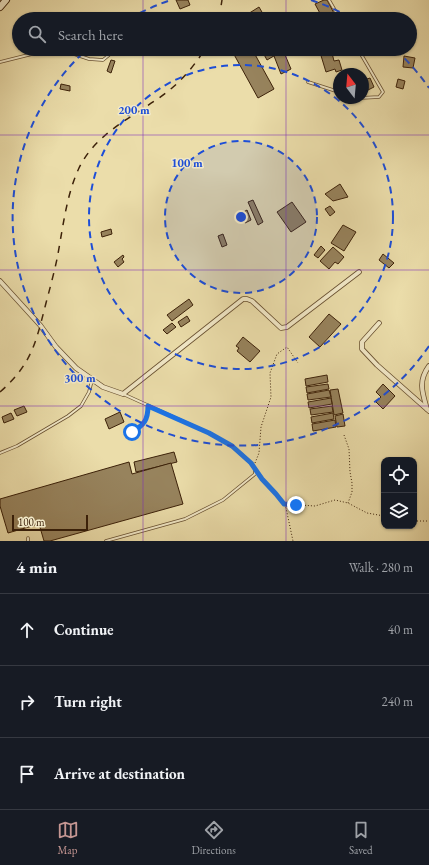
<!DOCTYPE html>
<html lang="en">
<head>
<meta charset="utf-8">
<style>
	:root { --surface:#171b24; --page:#20242c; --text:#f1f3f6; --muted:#9ea1a6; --line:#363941; --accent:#c59692 }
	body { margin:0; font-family:"EB Garamond",serif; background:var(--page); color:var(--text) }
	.controls { position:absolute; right:12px; bottom:12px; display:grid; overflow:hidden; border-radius:8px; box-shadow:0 1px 3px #0004 }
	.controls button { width:36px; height:36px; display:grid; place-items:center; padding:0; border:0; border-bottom:1px solid var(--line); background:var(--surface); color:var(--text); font:20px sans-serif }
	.compass { position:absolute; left:333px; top:68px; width:36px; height:36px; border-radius:50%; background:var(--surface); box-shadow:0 1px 3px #0004; rotate:344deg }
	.scale { position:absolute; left:12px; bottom:10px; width:76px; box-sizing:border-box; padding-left:4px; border:2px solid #3c2109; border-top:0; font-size:11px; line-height:14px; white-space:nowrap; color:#3c2109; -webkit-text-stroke:3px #f2e9c8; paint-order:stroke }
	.stop { position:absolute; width:12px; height:12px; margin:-9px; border:3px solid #1a73e8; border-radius:50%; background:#fff }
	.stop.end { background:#1a73e8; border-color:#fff; box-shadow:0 1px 4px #0008 }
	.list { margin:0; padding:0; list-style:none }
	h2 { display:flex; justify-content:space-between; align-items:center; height:52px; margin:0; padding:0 16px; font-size:17px }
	h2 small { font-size:13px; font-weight:400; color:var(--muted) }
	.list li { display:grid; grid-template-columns:26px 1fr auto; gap:12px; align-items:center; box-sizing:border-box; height:72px; padding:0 16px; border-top:1px solid var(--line) }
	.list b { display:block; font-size:15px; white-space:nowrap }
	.list em { font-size:13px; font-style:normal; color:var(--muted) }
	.icon { flex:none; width:22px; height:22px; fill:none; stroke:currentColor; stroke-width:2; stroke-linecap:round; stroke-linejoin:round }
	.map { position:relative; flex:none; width:429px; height:541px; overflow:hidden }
	.search { position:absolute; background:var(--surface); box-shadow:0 1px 3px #0004; left:12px; right:12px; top:12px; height:44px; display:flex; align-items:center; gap:10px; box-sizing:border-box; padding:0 14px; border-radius:22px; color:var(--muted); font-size:15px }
	.sheet { height:268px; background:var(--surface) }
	nav { display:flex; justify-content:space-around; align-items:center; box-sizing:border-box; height:56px; border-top:1px solid var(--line); background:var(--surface); font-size:11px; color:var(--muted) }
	nav a { display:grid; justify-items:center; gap:2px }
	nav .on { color:var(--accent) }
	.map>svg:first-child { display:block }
	.building { fill:#97835d; stroke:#3c2109 }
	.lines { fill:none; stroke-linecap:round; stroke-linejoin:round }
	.lane-casing { stroke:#685031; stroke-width:3.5 }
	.street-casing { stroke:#685031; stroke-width:5.5 }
	.secondary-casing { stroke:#3c2109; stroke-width:8 }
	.path { stroke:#3c2109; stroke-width:1; stroke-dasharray:1 2; stroke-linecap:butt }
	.lane { stroke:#f2e9c8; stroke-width:2 }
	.street { stroke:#f2e9c8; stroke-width:4 }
	.secondary { stroke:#f2e9c8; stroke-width:6 }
	.rail { stroke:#3c2109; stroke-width:1.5; stroke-dasharray:7 7; stroke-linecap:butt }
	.route { stroke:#1a73e8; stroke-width:5 }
	.grid { fill:none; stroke:#7b2cbf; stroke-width:1; stroke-opacity:0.55 }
	.ring { fill:none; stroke:#1d4ed8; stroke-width:2; stroke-dasharray:7 5 }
	.centre { fill:#1d4ed8; stroke:#f2e9c8; stroke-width:2 }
	.ring-label { font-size:12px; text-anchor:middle; font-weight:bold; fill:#1d4ed8; stroke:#f2e9c8; stroke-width:3; stroke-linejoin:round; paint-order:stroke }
</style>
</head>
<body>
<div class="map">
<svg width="429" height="541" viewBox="0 0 429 541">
	<rect width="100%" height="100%" fill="#ebddaa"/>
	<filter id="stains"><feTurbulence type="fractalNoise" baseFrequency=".005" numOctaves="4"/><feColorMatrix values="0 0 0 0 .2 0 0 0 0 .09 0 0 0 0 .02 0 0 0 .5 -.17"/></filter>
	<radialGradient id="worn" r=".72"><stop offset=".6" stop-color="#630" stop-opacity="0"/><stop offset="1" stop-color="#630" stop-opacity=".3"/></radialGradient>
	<g class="building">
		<polygon points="176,0 188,0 190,5 180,9"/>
		<polygon points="324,0 327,0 336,17 333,19 323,19 315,4"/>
		<polygon points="259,7 266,19 244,19 243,17"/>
		<polygon points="83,49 100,49 100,53 83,51"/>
		<polygon points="231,49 252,49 274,89 258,98"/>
		<polygon points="261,49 283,49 284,50 267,60"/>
		<polygon points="319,49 331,49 334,61 339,60 342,70 336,72 335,69 326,72"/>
		<polygon points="283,50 291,69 281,74 274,56"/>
		<polygon points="404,56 415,58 413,68 403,67"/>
		<polygon points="111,60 115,61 111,73 107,71"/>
		<polygon points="370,78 374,87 368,90 364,80"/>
		<polygon points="398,79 405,81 403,89 396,87"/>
		<polygon points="61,84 70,86 70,91 60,89"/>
		<polygon points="340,184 348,197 333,201 325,194"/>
		<polygon points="253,200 263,222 258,225 248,202"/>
		<polygon points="292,202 306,222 291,232 277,212"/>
		<polygon points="330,206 335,212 330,216 325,209"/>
		<polygon points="247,210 251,220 245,223 240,214"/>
		<polygon points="343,225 356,232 344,251 331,243"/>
		<polygon points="111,229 112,234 102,237 101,232"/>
		<polygon points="223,234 227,245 222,247 218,236"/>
		<polygon points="321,246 325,250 318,258 314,255"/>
		<polygon points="333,247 344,257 338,264 335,262 329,269 320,261"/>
		<polygon points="383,254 394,263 389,268 379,260"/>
		<polygon points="123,255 124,257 122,259 124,262 118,267 114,262"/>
		<polygon points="189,299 193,305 172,321 167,315"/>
		<polygon points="329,314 341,324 320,347 309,337"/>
		<polygon points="187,316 190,321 181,327 178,322"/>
		<polygon points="172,323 176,327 167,334 163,330"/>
		<polygon points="243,337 260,351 250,362 237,351 239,348 236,346"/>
		<polygon points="327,375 328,382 306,386 305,379"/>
		<polygon points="328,384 329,389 307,393 306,387"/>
		<polygon points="383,384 395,396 383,409 376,402 381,397 376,392"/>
		<polygon points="338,389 343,413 334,415 330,390"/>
		<polygon points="329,390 331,397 308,400 307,394"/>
		<polygon points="331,398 332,404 309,408 308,402"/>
		<polygon points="24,406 27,412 17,416 14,410"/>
		<polygon points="332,406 333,412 311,415 310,409"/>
		<polygon points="120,412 124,422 109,429 105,419"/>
		<polygon points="11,413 14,419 4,423 2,417"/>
		<polygon points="333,413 334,419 312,423 311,417"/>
		<polygon points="343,414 345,426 337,427 335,416"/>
		<polygon points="335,420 336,427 313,431 312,424"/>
		<polygon points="174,452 177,462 136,472 134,462"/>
		<polygon points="129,462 132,474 171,463 183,504 50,541 44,541 39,524 8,533 0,506 0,499"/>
	</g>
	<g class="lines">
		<defs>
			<g id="lane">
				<polyline points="329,0 340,19"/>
				<polyline points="70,49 71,53 89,59 103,60 115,50 115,49"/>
				<polyline points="358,49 383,92 379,97 360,98"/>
				<polyline points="0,62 52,49"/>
				<polyline points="308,82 339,92"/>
				<polyline points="0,453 17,446 68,416 81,406 89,392 92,380"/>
				<polyline points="28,541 28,538"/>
				<polyline points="106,541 185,519 223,500 255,474 255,469 251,463 232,446 209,433 123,394"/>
			</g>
			<g id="street">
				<polyline points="0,281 40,325 56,347 76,368 103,387 123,394 243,299 247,299 252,301 281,328 287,327 359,272"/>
				<polyline points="379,323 362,342 362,349 377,365 429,411"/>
				<path d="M427 409C422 392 418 381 429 366"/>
			</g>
			<polyline id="secondary" points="0,7 6,0"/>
		</defs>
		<use href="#lane" class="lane-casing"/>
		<use href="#street" class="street-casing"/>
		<use href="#secondary" class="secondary-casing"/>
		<g class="path">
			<path d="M132 432C140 427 148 421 148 410"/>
			<polyline points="344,435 349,449 350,472 352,483 352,492 348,503"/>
			<polyline points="255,463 259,453 261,427 271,397 270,373 277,354 287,347 298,363"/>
			<polyline points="259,474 284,504 315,506 335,500 348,503 367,513 384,516"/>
			<polyline points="284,505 286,508 293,541"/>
			<polyline points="414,521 429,521"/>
		</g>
		<use href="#lane" class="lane"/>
		<use href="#street" class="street"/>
		<use href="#secondary" class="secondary"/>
		<g class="rail">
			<polyline points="219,19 222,0"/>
			<path d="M0 392C32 364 36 342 46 303 50 288 54 273 57 259 63 228 66 196 79 168 98 129 141 114 172 88 185 77 196 63 205 49"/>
		</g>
	</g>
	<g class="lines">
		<path class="route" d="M132 432C144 425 148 420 148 406L209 433 232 446 251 463 262 479 276 494 284 504 296 505"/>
	</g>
	<path class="grid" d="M143 0V19M286 0V19M143 49V541M286 49V541M0 135H429M0 270H429M0 406H429"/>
	<circle cx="241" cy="217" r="76" fill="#1d4ed8" fill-opacity=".12"/>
	<g class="ring">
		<circle cx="241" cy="217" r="76"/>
		<circle cx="241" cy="217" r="152"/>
		<path d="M429 346A228 228 0 1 1 86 50M129 19A228 228 0 0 1 171 0M311 0A228 228 0 0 1 353 19M396 50A228 228 0 0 1 429 88"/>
	</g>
	<circle cx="241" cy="217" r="6" class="centre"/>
	<g class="ring-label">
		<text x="134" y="114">200 m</text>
		<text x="187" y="167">100 m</text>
		<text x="80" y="382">300 m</text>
	</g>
	<rect width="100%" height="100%" filter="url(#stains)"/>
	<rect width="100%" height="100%" fill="url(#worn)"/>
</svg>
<div class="controls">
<button><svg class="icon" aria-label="locate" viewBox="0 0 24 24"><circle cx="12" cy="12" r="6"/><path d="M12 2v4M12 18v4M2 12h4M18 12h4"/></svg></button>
<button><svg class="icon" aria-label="layers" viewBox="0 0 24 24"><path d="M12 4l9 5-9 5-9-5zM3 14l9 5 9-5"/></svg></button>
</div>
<svg class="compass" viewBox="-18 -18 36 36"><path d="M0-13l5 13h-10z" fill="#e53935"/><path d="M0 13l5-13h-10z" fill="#9ea1a6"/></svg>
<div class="scale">100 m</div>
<div class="stop" style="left:132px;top:432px"></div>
<div class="stop end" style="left:296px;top:505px"></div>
<div class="search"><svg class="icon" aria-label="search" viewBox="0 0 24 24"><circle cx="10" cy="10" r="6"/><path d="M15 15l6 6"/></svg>Search here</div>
</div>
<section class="sheet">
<h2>4 min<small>Walk · 280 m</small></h2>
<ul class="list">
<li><svg class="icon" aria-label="ahead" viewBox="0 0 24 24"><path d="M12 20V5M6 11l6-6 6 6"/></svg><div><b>Continue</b></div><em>40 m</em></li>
<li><svg class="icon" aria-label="right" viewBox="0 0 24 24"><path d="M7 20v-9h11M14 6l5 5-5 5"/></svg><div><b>Turn right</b></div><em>240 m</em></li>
<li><svg class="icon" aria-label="arrive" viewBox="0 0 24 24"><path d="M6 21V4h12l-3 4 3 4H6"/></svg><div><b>Arrive at destination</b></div></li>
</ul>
</section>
<nav>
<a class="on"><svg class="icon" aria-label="map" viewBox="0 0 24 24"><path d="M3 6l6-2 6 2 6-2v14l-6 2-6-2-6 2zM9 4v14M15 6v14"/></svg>Map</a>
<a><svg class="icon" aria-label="directions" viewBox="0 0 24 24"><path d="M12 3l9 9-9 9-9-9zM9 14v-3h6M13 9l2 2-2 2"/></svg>Directions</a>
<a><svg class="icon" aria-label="saved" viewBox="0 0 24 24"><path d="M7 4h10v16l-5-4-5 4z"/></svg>Saved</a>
</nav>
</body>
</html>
